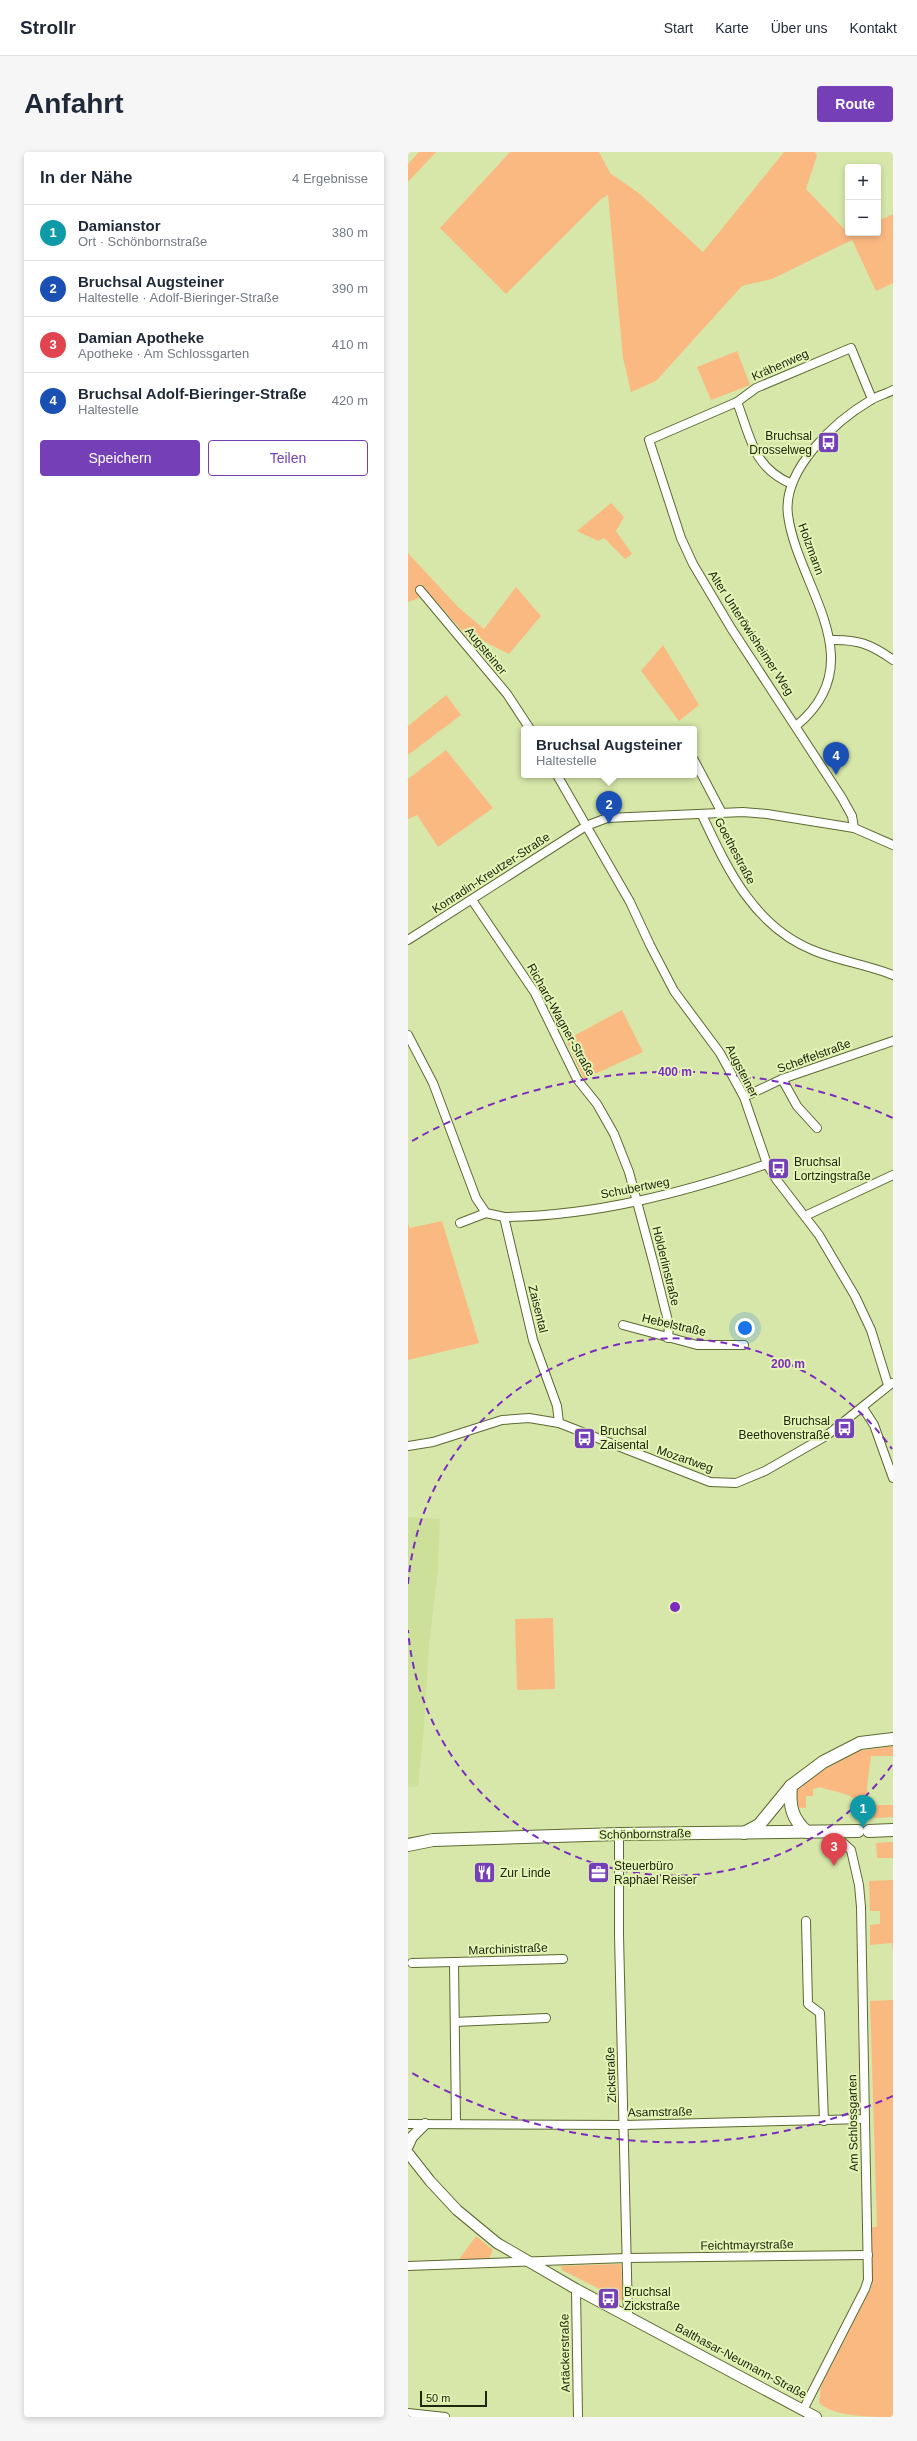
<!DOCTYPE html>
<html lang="de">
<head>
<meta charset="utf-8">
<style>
	:root { --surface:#fff; --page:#f6f6f7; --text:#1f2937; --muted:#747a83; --line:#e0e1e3; --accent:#7540b7 }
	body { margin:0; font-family:Helvetica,sans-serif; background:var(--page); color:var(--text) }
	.controls { position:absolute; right:12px; top:12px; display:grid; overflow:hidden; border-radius:4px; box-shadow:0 2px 6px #0003 }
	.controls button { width:36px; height:36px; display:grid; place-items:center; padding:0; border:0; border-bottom:1px solid var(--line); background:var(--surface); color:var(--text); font:20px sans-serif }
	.scale { position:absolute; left:12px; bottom:10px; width:67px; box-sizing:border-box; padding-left:4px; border:2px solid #20260e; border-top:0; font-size:11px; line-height:14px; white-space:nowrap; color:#20260e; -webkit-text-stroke:3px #e3f4b6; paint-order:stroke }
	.you { position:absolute; left:337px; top:1176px; width:14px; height:14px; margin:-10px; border:3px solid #fff; border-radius:50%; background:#1a73e8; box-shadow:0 0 0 6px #1a73e833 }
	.badge { display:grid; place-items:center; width:26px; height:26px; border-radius:50%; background:var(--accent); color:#fff; font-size:13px; font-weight:700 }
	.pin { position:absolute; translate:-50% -33px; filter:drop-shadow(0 1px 2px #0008) }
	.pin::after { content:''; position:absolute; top:21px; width:14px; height:12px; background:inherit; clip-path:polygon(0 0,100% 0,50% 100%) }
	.popup { position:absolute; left:113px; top:574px; width:176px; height:52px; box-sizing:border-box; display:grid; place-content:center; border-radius:4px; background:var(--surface); filter:drop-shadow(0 1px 3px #0005); font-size:13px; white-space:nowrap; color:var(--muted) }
	.popup b { font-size:15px; color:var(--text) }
	.popup::after { content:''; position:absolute; left:50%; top:100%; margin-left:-8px; border:8px solid transparent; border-top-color:var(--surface) }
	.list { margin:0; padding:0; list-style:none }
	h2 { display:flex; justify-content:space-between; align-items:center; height:52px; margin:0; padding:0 16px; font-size:17px }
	h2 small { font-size:13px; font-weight:400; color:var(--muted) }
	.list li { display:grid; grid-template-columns:26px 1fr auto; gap:12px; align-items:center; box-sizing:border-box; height:56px; padding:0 16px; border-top:1px solid var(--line) }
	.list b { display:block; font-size:15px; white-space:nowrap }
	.list p { margin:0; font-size:13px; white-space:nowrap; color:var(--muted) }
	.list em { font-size:13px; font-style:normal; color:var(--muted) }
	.actions { display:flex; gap:8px; padding:12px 16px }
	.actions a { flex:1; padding:9px 0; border:1px solid var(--accent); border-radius:4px; text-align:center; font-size:14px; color:var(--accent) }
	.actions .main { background:var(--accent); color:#fff }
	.map { position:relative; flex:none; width:485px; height:2265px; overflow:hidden; border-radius:4px }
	header { display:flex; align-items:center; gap:24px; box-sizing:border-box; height:56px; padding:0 20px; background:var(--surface); border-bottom:1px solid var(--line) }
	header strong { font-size:19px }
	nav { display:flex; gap:22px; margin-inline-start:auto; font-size:14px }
	.intro { display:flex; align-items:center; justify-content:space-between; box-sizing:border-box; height:96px; padding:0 24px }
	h1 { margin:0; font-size:28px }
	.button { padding:10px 18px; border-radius:4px; background:var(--accent); color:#fff; font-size:14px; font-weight:700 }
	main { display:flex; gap:24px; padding:0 24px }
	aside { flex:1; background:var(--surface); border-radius:4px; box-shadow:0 2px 6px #0003 }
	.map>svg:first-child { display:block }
	.built { fill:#cde09a }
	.green { fill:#fbb982 }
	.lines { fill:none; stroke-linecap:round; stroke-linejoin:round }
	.minor-casing { stroke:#5c6a31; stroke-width:10 }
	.tertiary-casing { stroke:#5c6a31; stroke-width:12 }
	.secondary-casing { stroke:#5c6a31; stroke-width:14 }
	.minor { stroke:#fff; stroke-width:8 }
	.tertiary { stroke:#fff; stroke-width:10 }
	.secondary { stroke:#fff; stroke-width:12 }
	.ring { fill:none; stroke:#7b2cbf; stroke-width:2; stroke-dasharray:7 5 }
	.labels { text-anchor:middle; stroke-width:4; stroke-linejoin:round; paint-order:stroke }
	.street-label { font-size:12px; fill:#20260e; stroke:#e3f4b6 }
	.poi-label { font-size:12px; fill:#20260e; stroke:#e3f4b6; text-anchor:start }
	.centre { fill:#7b2cbf; stroke:#e3f4b6; stroke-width:2 }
	.ring-label { font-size:12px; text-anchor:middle; font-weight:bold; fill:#7b2cbf; stroke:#e3f4b6; stroke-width:4; stroke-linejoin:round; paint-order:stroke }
</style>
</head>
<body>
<header>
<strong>Strollr</strong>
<nav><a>Start</a><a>Karte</a><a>Über uns</a><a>Kontakt</a></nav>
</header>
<div class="intro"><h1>Anfahrt</h1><a class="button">Route</a></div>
<main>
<aside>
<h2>In der Nähe<small>4 Ergebnisse</small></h2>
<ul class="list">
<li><span class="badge" style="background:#0f9aa8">1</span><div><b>Damianstor</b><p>Ort · Schönbornstraße</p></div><em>380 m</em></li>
<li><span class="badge" style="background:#1a4fb4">2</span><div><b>Bruchsal Augsteiner</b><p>Haltestelle · Adolf-Bieringer-Straße</p></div><em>390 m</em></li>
<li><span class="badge" style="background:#e0444e">3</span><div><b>Damian Apotheke</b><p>Apotheke · Am Schlossgarten</p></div><em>410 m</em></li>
<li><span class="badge" style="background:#1a4fb4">4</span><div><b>Bruchsal Adolf-Bieringer-Straße</b><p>Haltestelle</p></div><em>420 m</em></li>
</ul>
<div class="actions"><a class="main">Speichern</a><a>Teilen</a></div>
</aside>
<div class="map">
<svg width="485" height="2265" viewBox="0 0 485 2265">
	<rect width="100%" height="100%" fill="#d6e7a9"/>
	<polygon class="built" points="0,1365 32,1367 30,1417 21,1493 16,1576 10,1634 0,1635"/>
	<g class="green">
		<polygon points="11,0 28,0 0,30 0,12"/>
		<polygon points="102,0 191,0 202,21 232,42 295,100 376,0 407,0 409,4 398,37 440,81 470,81 470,69 485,62 485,131 468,139 444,88 364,127 334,134 248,229 223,240 215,206 200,43 193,47 98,142 32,76"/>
		<polygon points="329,199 342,233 303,248 289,215"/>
		<polygon points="203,351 216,365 208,379 224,402 217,407 196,386 190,389 169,379"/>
		<polygon points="0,401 50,455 76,477 108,435 133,464 101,502 71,487 65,491 17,437 11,446 0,450"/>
		<polygon points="255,493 291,553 271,569 233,519"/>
		<polygon points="38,543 53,563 0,603 0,574"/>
		<polygon points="38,598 85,656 30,695 9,663 0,667 0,627"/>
		<polygon points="214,858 235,900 176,927 158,888"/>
		<polygon points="34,1069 71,1191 0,1208 0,1072 2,1076"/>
		<polygon points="145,1466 147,1537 109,1538 107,1467"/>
		<path d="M485 1594V1604H463L459 1635 460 1649C449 1650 446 1645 436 1642 428 1639 420 1638 412 1635L405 1637V1644H398V1656L382 1655 388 1637 395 1634 396 1622 407 1623 450 1599Z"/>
		<polygon points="463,1653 485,1653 485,1665 463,1666"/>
		<polygon points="485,1690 485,1706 469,1706 468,1691"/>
		<polygon points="485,1728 485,1799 484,1791 462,1793 462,1773 472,1772 472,1759 462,1759 461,1729"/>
		<path d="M485 1848V2265C462 2265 426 2265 411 2251L413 2234 464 2134 463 2075H469L462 1849Z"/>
		<polygon points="68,2084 85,2098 80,2109 49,2110"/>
		<polygon points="213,2112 215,2149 154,2118 153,2114"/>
	</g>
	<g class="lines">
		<defs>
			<g id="minor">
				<path d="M329 250C343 286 345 316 384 332"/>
				<polyline points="12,438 99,542 122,577"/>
				<path d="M422 488C449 487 463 492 485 508"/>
				<path d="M388 574C467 509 389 434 380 363 374 318 427 269 463 248 469 244 478 242 485 238"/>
				<polyline points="286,608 314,661"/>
				<polyline points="149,623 222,750 242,793 266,839 312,901 336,945 359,1012 368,1027 411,1083 447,1144 463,1178 480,1233"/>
				<path d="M294 663C320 718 346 775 407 799 432 809 460 813 485 823"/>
				<polyline points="446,676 444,664 434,646 323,476 285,412 273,386 241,288 329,250 348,236 443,196 464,247"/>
				<polyline points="64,748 127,841 169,927 189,952 206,982 221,1020 246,1113 261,1173 260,1186"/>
				<polyline points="0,788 178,674 199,666 335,660 359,662 446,676 485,693"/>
				<polyline points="0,883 25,931 68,1046 78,1061 96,1065 125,1188 149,1254 151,1271"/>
				<polyline points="374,927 389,954 409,976"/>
				<polyline points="336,945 374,927 485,889"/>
				<polyline points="397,1064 485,1023"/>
				<path d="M96 1065C186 1064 275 1041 359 1012"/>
				<polyline points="52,1071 78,1061"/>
				<polyline points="215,1173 289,1193 336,1193"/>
				<polyline points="455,1256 466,1273 485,1326"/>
				<polyline points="0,1294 25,1290 94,1268 121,1266 151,1271 302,1330 328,1331 357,1319 418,1284 484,1231"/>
				<polyline points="211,1682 211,1783 220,2164"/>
				<polyline points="398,1769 400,1852 412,1861 416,1969"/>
				<polyline points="4,1811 46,1810"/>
				<polyline points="47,1870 138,1866"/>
				<polyline points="48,1971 46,1810 155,1807"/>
				<polyline points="0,1972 217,1973 457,1967"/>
				<polyline points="0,2114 218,2106 460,2103"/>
				<polyline points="168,2137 170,2265"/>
				<polyline points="395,2258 457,2137 460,2128 453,1755 451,1733 443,1698 422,1679"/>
				<polyline points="0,2261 37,2265"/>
			</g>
			<g id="tertiary">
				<polyline points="0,1994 4,1985 17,1972"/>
				<polyline points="0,2001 22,2029 49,2058 89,2091 168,2137 408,2265"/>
			</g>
			<g id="secondary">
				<path d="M383 1634C381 1654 384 1667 399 1680"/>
				<polyline points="461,1679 485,1678"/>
				<polyline points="336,1681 351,1673 383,1634 415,1610 452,1591 485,1587"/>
				<polyline points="0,1693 25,1688 211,1682 450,1679"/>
			</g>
		</defs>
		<use href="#minor" class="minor-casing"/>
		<use href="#tertiary" class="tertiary-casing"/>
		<use href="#secondary" class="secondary-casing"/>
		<use href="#minor" class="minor"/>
		<use href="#tertiary" class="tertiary"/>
		<use href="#secondary" class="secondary"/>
	</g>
	<g class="ring">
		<path d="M484 1613A268 268 0 0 1 0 1478M0 1432A268 268 0 0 1 484 1297"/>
		<path d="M485 1944A535 535 0 0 1 4 1921M4 989A535 535 0 0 1 485 966"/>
	</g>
	<defs>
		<symbol id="bus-square" viewBox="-11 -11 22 22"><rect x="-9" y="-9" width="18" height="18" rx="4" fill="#7540b7" stroke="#e3f4b6"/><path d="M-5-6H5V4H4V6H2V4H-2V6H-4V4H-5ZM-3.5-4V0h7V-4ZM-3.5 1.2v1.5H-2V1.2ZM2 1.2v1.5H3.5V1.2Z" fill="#fff"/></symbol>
		<symbol id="restaurant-square" viewBox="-11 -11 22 22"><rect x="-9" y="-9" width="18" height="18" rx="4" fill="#7540b7" stroke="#e3f4b6"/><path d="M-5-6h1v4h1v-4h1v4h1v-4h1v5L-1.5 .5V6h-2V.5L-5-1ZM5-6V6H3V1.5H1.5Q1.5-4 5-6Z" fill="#fff"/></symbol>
		<symbol id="office-square" viewBox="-11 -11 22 22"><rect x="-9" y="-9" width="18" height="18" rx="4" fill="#7540b7" stroke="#e3f4b6"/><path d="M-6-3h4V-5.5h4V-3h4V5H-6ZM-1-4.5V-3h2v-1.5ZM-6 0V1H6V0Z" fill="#fff"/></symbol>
	</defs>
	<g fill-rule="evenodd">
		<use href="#bus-square" x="408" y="278" width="25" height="25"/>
		<use href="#bus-square" x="358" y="1004" width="25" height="25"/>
		<use href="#bus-square" x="424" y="1264" width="25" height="25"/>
		<use href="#bus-square" x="164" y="1274" width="25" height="25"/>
		<use href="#restaurant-square" x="64" y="1708" width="25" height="25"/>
		<use href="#office-square" x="178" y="1708" width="25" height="25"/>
		<use href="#bus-square" x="188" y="2134" width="25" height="25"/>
	</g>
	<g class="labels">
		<g class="street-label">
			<text transform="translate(372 213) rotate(-24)" y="4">Krähenweg</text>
			<text transform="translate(403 397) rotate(70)" y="4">Holzmann</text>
			<text transform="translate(343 481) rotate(57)" y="4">Alter Unteröwisheimer Weg</text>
			<text transform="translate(78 499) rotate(50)" y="4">Augsteiner</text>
			<text transform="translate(327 699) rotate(62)" y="4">Goethestraße</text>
			<text transform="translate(83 721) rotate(-33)" y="4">Konradin-Kreutzer-Straße</text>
			<text transform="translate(153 868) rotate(61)" y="4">Richard-Wagner-Straße</text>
			<text transform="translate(406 904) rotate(-20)" y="4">Scheffelstraße</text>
			<text transform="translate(334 919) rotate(63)" y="4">Augsteiner</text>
			<text transform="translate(227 1036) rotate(-11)" y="4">Schubertweg</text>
			<text transform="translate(258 1114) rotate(76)" y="4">Hölderlinstraße</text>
			<text transform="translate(130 1157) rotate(76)" y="4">Zaisental</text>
			<text transform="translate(266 1173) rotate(13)" y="4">Hebelstraße</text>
			<text transform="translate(277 1307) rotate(19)" y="4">Mozartweg</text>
			<text transform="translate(237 1682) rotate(-1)" y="4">Schönbornstraße</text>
			<text transform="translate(100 1797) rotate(-2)" y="4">Marchinistraße</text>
			<text transform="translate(203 1923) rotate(-92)" y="4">Zickstraße</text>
			<text transform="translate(252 1960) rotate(-1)" y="4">Asamstraße</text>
			<text transform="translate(445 1971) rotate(-91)" y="4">Am Schlossgarten</text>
			<text transform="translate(339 2093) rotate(-1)" y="4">Feichtmayrstraße</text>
			<text transform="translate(157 2201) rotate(-91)" y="4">Artäckerstraße</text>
			<text transform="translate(333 2209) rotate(28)" y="4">Balthasar-Neumann-Straße</text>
		</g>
		<g class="poi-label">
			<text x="404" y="288" text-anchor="end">Bruchsal<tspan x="404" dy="14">Drosselweg</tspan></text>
			<text x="386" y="1014">Bruchsal<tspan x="386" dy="14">Lortzingstraße</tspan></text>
			<text x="422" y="1273" text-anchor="end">Bruchsal<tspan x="422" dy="14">Beethovenstraße</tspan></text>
			<text x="192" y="1283">Bruchsal<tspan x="192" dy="14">Zaisental</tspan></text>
			<text x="206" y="1718">Steuerbüro<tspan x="206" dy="14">Raphael Reiser</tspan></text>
			<text x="92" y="1725">Zur Linde</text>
			<text x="216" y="2144">Bruchsal<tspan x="216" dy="14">Zickstraße</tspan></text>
		</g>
	</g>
	<circle cx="267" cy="1455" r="6" class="centre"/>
	<g class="ring-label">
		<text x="267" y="924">400 m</text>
		<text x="380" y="1216">200 m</text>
	</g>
</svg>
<div class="controls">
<button>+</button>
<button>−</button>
</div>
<div class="scale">50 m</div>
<div class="you"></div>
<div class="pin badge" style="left:455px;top:1676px;background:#0f9aa8">1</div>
<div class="pin badge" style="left:201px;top:672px;background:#1a4fb4">2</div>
<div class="popup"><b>Bruchsal Augsteiner</b>Haltestelle</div>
<div class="pin badge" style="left:426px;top:1714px;background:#e0444e">3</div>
<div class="pin badge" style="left:428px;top:623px;background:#1a4fb4">4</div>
</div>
</main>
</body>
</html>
